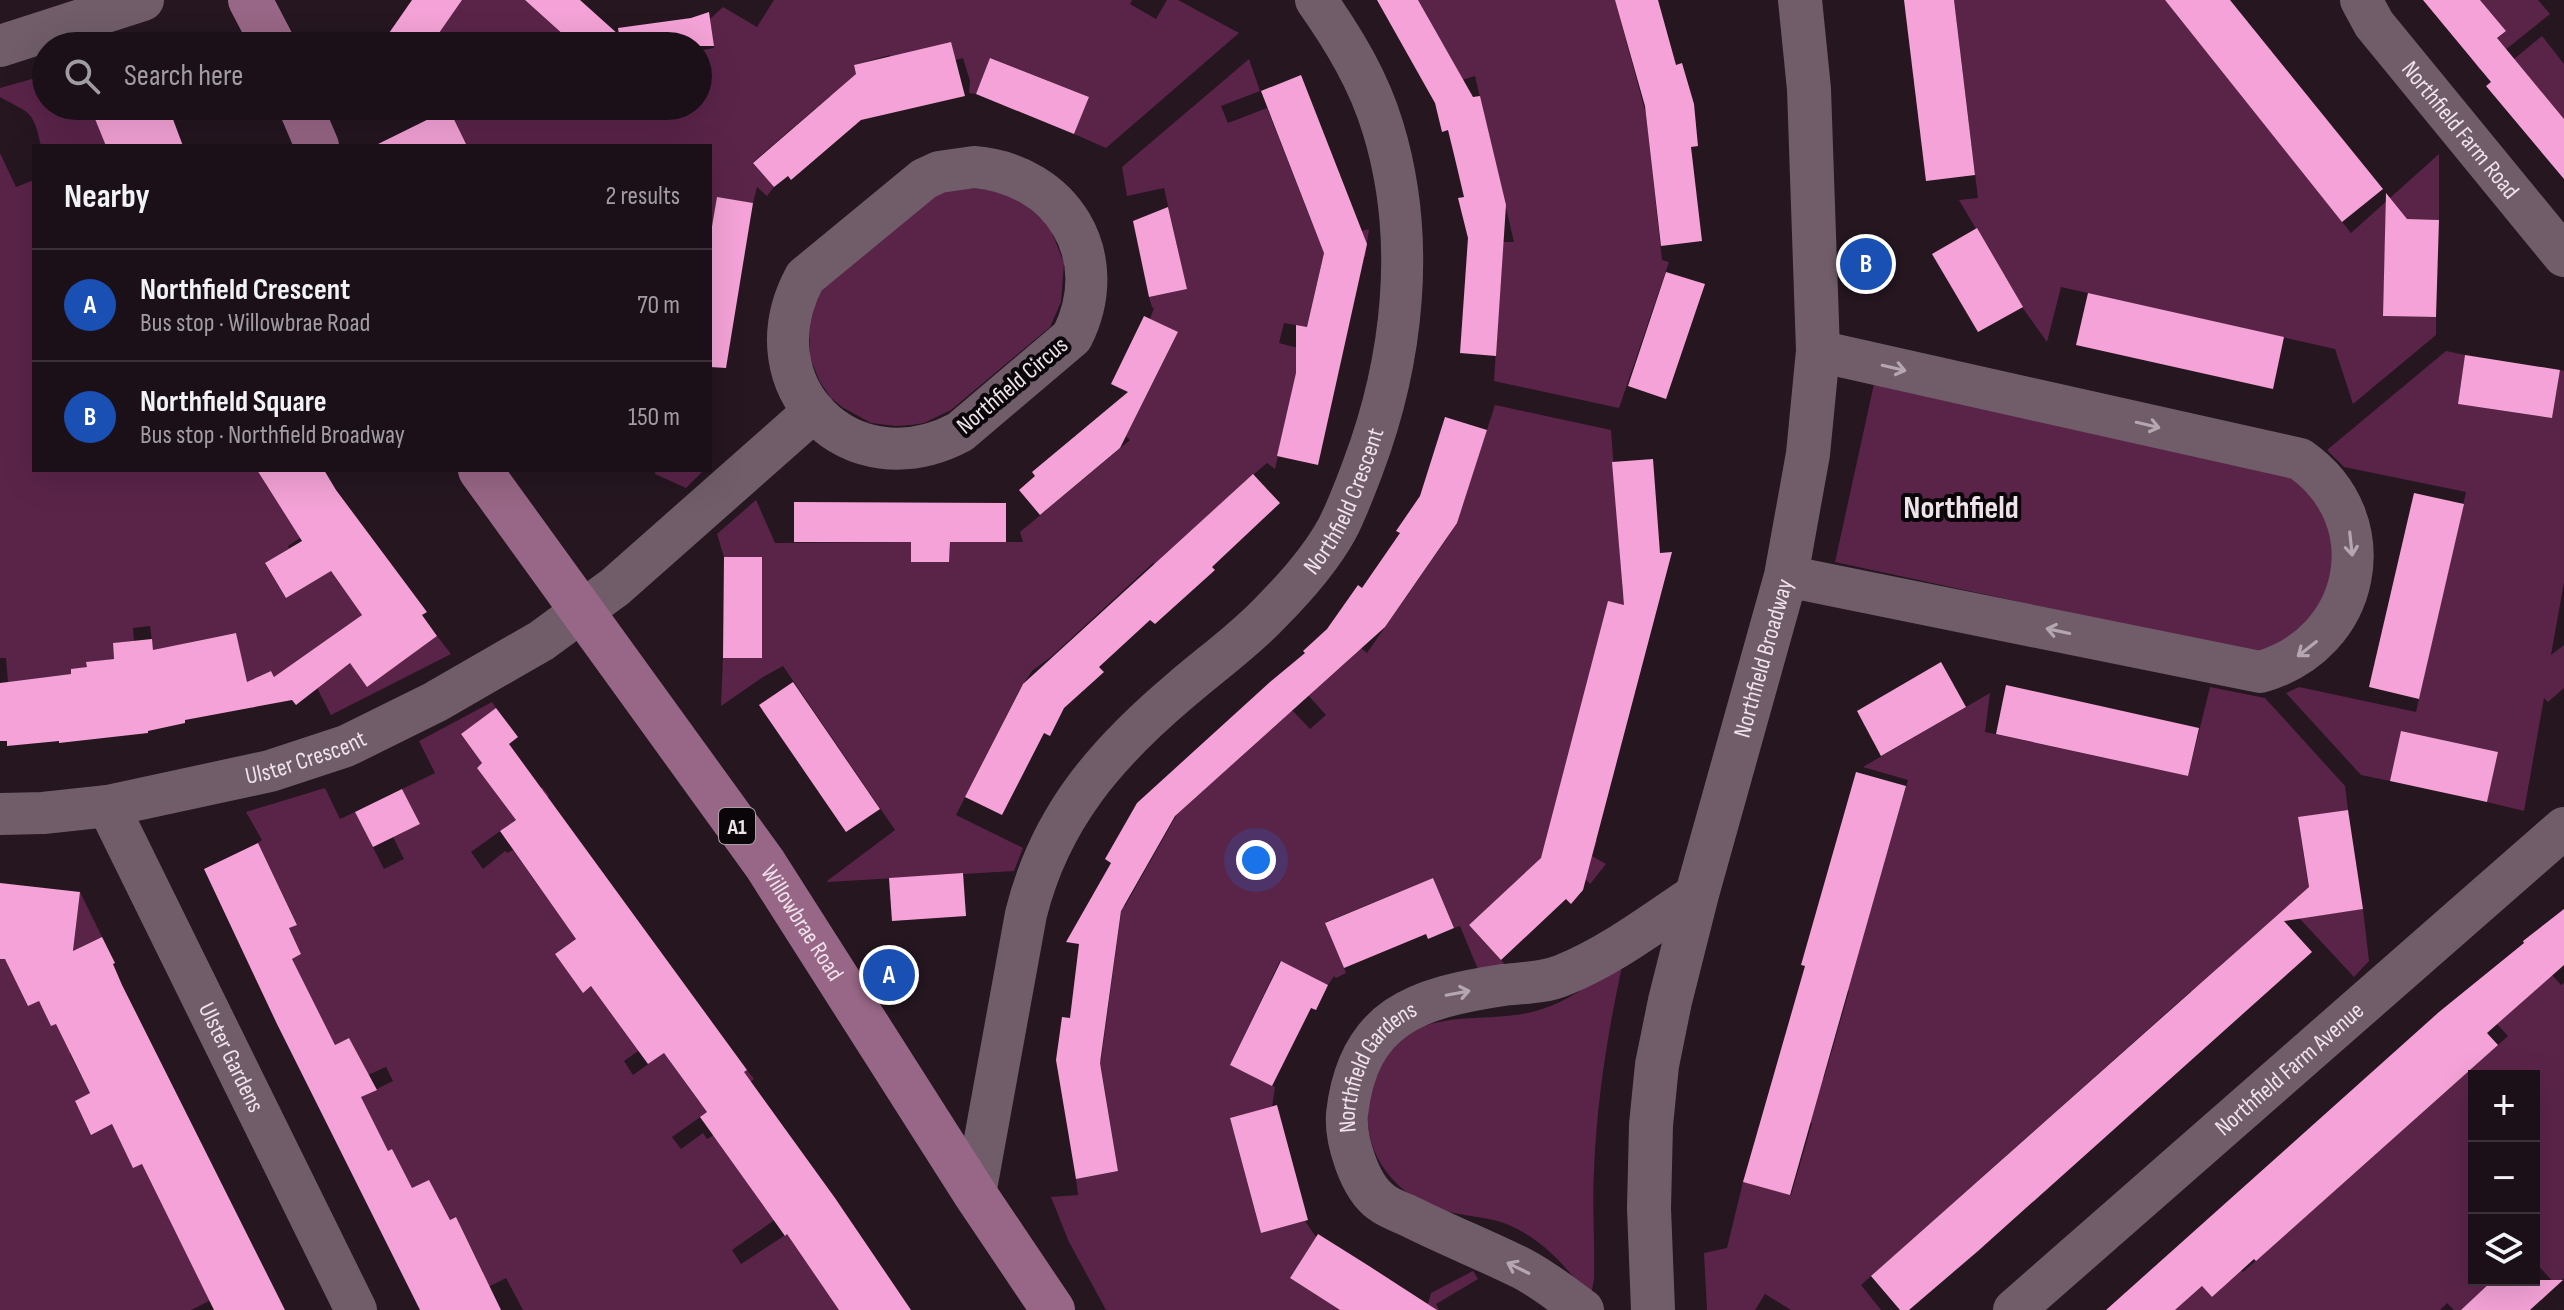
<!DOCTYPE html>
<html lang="en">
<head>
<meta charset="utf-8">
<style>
	:root { --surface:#1c1018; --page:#251921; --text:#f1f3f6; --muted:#a09da2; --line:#3a3037; --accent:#b45309 }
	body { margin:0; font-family:"Sofia Sans Condensed",sans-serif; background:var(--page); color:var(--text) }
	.controls { position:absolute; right:24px; bottom:24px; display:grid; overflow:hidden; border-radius:0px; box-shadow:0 8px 32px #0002 }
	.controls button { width:72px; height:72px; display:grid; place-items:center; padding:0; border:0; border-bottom:2px solid var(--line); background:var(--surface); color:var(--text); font:40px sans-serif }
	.you { position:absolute; left:1256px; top:860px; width:28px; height:28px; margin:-20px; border:6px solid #fff; border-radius:50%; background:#1a73e8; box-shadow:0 0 0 12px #1a73e833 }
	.badge { display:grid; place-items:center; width:52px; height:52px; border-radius:50%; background:var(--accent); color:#fff; font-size:26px; font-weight:700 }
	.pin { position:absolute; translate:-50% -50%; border:4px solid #fff; box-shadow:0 2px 8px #0006 }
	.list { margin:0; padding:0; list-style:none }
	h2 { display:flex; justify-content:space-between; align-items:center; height:104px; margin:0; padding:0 32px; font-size:34px }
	h2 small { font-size:26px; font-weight:400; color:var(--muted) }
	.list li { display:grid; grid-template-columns:52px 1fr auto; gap:24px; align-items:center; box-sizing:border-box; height:112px; padding:0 32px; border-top:2px solid var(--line) }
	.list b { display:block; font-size:30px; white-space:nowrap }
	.list p { margin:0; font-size:26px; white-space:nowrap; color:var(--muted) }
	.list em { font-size:26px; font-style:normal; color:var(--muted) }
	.icon { flex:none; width:44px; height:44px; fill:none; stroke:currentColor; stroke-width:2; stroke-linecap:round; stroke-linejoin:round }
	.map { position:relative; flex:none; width:2564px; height:1310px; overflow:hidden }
	.search { position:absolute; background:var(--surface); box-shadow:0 8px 32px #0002; left:32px; top:32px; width:680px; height:88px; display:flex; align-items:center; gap:20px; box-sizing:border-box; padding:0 28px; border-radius:44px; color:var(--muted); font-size:30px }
	.panel { position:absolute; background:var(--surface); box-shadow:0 8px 32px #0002; left:32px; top:144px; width:680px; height:328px; border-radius:0px }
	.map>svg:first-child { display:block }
	.green { fill:#5a2449 }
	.building { fill:#f4a2d7 }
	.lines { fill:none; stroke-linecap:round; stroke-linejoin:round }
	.street { stroke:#705d69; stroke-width:42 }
	.secondary { stroke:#705d69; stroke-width:44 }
	.primary { stroke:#986686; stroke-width:44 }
	.oneway { stroke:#b5a7b0 }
	.labels { text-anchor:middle; stroke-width:8; stroke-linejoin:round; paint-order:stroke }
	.shield { fill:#0a0508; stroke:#aaa0a6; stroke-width:2 }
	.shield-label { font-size:22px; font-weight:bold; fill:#eee3ea }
	.street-label { font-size:24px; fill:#eee3ea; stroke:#0a0508 }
	.district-label { font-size:32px; font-weight:bold; fill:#eee3ea; stroke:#0a0508 }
</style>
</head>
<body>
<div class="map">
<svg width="2564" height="1310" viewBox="0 0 2564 1310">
	<rect width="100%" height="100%" fill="#251620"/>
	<g class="green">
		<polygon points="462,0 525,0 576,46 430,46"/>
		<polygon points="774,0 1132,0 1130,4 1156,19 1167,0 1178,0 1239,33 1106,148 1074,134 1089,97 991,58 976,94 969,93 970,81 963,58 896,76 890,55 854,65 867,115 830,96 753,162 774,187 767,196 757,187 753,203 717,198 710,238 710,146 467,146 448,106 698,106 698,51 714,48 710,19 723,7 757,27"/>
		<polygon points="1418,0 1615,0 1646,114 1662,260 1669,262 1619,408 1494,381 1503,242 1514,242 1475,76 1462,80"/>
		<polygon points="1954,0 2165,0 2351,233 2439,154 2439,220 2386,219 2383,316 2436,317 2436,335 2353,404 2335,349 2061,287 2047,342 2022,307 1959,200 1978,198"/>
		<polygon points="2480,0 2538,0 2550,14 2480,70 2472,59 2506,31"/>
		<polygon points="2542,36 2564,64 2564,119 2514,59"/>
		<polygon points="1249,59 1260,91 1221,106 1228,123 1267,108 1320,243 1369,229 1365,257 1325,248 1307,327 1284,323 1279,343 1302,349 1275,469 1267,463 1253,475 1156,565 1153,563 1052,656 1032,671 1020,689 956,815 1023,848 1014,871 828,882 827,881 895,830 783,666 763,677 721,706 723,658 762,658 762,557 724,557 717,534 756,500 775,543 911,542 949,561 950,542 1023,542 1020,532 1130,440 1126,436 1178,333 1150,319 1154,308 1152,307 1149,297 1187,289 1164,188 1127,196 1122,167"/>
		<path d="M46 75V106H109L112 112 95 119 106 146H41C33 109 30 114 0 97V88Z"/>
		<polygon points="0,153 16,187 34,180 34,470 257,470 300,538 288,546 289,548 265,564 286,598 330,570 362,615 331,637 367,686 437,636 451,654 331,715 317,688 298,660 284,695 271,671 257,677 270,702 252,708 236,633 191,642 154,658 150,626 133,628 134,641 113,643 114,659 87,662 87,667 71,674 8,682 6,658 0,658"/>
		<polygon points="945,186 1009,191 1049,225 1064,263 1061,302 1050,327 951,410 924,423 911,425 896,426 871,423 842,407 831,398 820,382 810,358 809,316 828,278"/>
		<polygon points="2446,351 2465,355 2458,404 2552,418 2560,370 2564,371 2564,582 2551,655 2564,645 2564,688 2548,702 2544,698 2524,811 2487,802 2498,752 2401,731 2390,781 2361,775 2286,693 2299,687 2416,712 2466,492 2344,467 2327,450"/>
		<polygon points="1874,384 2296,472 2313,487 2338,555 2324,605 2288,640 2256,653 1835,562"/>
		<polygon points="1495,405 1611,430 1623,597 1644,602 1550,828 1597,840 1592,856 1606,864 1590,884 1555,846 1469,925 1504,963 1482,979 1460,926 1454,928 1433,878 1326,922 1346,973 1336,978 1334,976 1328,985 1280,961 1230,1065 1275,1087 1272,1107 1230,1119 1261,1233 1305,1221 1316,1237 1290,1278 1340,1310 1106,1310 1069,1242 1051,1197 1078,1195 1076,1179 1118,1171 1101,1067 1057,1058 1101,1060 1122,906 1125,906 1185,800 1292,710 1310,729 1326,715 1308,695 1333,623 1367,653 1449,535 1464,501"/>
		<polygon points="656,470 704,470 686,488 655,474"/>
		<polygon points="2210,687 2265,698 2345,786 2348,810 2298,818 2313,916 2363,909 2369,961 2354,977 2288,906 2222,964 2196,996 2191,991 1861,1285 1881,1310 1791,1310 1765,1294 1755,1310 1707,1310 1704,1253 1727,1248 1743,1182 1791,1195 1812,1123 1807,1122 1820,1078 1824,1078 1849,991 1847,990 1908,780 1863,767 1990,693 1985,732 2188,776"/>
		<polygon points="492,702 496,708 461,734 482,763 477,768 509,811 542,787 549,796 471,852 483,869 505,851 507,853 513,850 576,939 555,954 583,992 606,976 652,1041 624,1061 633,1075 664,1053 700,1103 747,1070 754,1079 672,1137 681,1149 703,1133 707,1139 714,1135 803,1200 732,1250 741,1264 787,1234 858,1310 523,1310 506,1278 480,1291 483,1272 456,1217 421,1234 392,1149 388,1151 361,1097 393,1081 386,1067 361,1078 349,1038 335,1045 292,959 301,954 289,928 297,924 258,843 262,840 246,812 325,788 340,819 355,812 384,869 404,859 393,837 420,824 402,789 435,773 419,741"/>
		<polygon points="80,892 102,937 81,947 39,1001 51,1026 71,1017 70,1054 90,1093 75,1102 91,1134 121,1120 133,1167 142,1164 243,1284 191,1310 0,1310 0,959 73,953"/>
		<path d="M1623 962C1608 1030 1597 1099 1594 1169 1592 1205 1595 1242 1594 1279L1592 1290 1586 1293C1565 1265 1543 1240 1509 1225 1490 1217 1470 1217 1450 1212 1394 1200 1354 1146 1372 1089 1379 1068 1391 1041 1413 1031 1450 1012 1492 1022 1532 1012 1566 1004 1594 981 1623 962Z"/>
		<polygon points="2552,975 2561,985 2564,983 2564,1278 2557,1286 2534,1261 2534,1076 2474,1076 2474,1280 2493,1280 2461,1310 2454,1310 2447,1303 2440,1310 2175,1310 2202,1286 2212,1297 2221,1289 2225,1252 2243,1272 2508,1036 2497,1024"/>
		<polygon points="1473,1271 1478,1279 1436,1304 1439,1310 1412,1310 1420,1299 1428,1304 1431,1293"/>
	</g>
	<g class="building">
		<polygon points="412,0 462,0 430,46 380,46"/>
		<polygon points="525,0 580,0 619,35 618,28 691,18 709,12 714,46 576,46"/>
		<polygon points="1377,0 1418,0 1473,97 1480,96 1506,205 1496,356 1460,353 1468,238 1458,198 1464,197 1456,163 1448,130 1442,132 1435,103"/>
		<polygon points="1615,0 1658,0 1676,65 1682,63 1694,104 1698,146 1691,147 1702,241 1661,246 1645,106"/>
		<polygon points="1904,0 1954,0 1975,175 1926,181"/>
		<polygon points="2165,0 2230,0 2383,189 2342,222"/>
		<polygon points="2423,0 2480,0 2506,31 2497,38 2564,119 2564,179 2486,86 2491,82"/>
		<polygon points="951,42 965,96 861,120 791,180 788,176 774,187 753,163 856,74 854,65"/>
		<polygon points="990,58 1089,97 1074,134 976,94"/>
		<polygon points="1301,75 1367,244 1318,465 1277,456 1296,373 1296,325 1307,327 1324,253 1261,91"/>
		<polygon points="126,106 168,106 183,146 106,146 95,119"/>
		<polygon points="449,109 467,146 374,146"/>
		<polygon points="2386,193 2407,219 2439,220 2436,317 2383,316"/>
		<polygon points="717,197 753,203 726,368 710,367 710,238"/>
		<polygon points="1168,207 1187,289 1149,297 1133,221"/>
		<polygon points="1977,228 2023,307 1978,332 1932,254"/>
		<polygon points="1666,272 1705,284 1666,399 1628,386"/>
		<polygon points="2088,293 2284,337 2273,389 2076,345"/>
		<polygon points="1144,316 1178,332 1120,448 1040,515 1019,490 1035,476 1032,472 1128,392 1111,384"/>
		<polygon points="2465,355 2560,370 2552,418 2458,404"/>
		<polygon points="1445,417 1487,430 1457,523 1385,627 1175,816 1121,911 1100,1063 1118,1171 1076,1179 1056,1060 1062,1017 1070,1018 1079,944 1066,942 1111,863 1105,859 1137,803 1270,682 1305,653 1303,651 1327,629 1358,585 1362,588 1400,533 1396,531 1420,496"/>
		<polygon points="1653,459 1660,553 1672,552 1583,890 1571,904 1566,899 1501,960 1469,925 1541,858 1608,601 1624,605 1612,462"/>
		<polygon points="257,470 324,470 336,490 427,612 422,615 437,636 367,687 350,663 296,705 292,700 185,720 185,723 148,731 148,733 59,743 59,741 7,746 7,741 0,741 0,683 71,674 71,669 87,667 86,662 114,659 113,643 152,639 153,650 236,633 247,682 271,671 274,677 362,615 331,571 286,598 265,563 302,541"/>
		<polygon points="1253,474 1280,503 1212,567 1215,570 1155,624 1150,620 1099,667 1104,672 1064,708 1050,736 1044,733 1002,815 965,797 1023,684"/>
		<polygon points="2414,493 2464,504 2419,699 2369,687"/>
		<polygon points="794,502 1006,503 1006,542 950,542 949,562 911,562 911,542 794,542"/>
		<polygon points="724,557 762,557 762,658 723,658"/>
		<polygon points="1941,662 1966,707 1881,756 1857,711"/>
		<polygon points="793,682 880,809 846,832 759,705"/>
		<polygon points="2006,685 2199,728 2188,776 1996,734"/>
		<polygon points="496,708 518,737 509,744 747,1070 744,1072 835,1198 911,1310 839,1310 787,1234 785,1236 700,1117 707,1112 664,1053 648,1064 591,986 583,993 555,954 576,939 500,831 516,820 477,768 482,763 461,734"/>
		<polygon points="2401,731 2498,752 2487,802 2390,781"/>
		<polygon points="1856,772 1906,786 1790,1195 1743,1182 1805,966 1801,965"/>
		<polygon points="402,789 420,824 373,847 355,812"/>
		<polygon points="2348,810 2363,909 2284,921 2312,952 1978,1251 1909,1310 1900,1310 1871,1276 2309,887 2298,817"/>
		<polygon points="258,843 297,925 289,928 301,954 292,959 335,1045 349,1038 377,1090 361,1097 388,1151 392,1149 412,1188 429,1180 450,1220 456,1217 501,1310 420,1310 277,1024 204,869"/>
		<polygon points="963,873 966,916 892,921 889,878"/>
		<polygon points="1433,878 1454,928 1428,939 1426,934 1344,968 1325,923"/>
		<polygon points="0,883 80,892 73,951 102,937 115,963 113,964 122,985 285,1310 214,1310 142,1164 133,1168 112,1124 91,1135 75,1101 90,1093 56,1024 51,1026 39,1001 28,1006 5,959 0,959"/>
		<polygon points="2564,909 2564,965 2487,1033 2498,1045 2256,1261 2254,1259 2212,1297 2202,1286 2175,1310 2106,1310 2439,1012 2524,943 2523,941"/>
		<polygon points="1281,961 1328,985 1316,1010 1311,1008 1272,1086 1230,1065"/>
		<polygon points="1277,1105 1308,1220 1261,1233 1230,1118"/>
		<polygon points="1318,1234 1369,1266 1437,1310 1340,1310 1290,1278"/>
		<polygon points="2493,1280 2563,1280 2530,1310 2461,1310"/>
	</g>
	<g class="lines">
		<g class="street">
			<path id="s1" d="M2361 0 2374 24 2564 256"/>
			<polyline points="0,46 143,0"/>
			<path d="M974 167C1062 174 1113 256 1072 337L960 432C851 490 746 386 805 277L924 179 939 172Z"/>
			<path d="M1786 576 2260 672C2361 644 2387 520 2300 459L1818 351"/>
			<path id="s2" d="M108 806 356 1310"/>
			<path id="s3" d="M0 814 43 813 108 806 270 771 346 746 435 702 541 641 615 587 814 411"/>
			<path id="s4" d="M975 1194 1026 914C1050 817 1107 752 1182 689 1211 664 1242 642 1269 614 1294 589 1320 560 1337 529 1347 510 1355 488 1363 467 1403 361 1417 239 1383 128 1369 81 1344 40 1316 0"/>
			<path id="s5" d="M1583 1310C1564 1296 1544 1280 1523 1269 1487 1251 1449 1236 1413 1218 1403 1213 1390 1209 1381 1202 1359 1186 1345 1139 1347 1114 1358 1016 1417 998 1503 985 1522 983 1545 983 1563 975 1612 955 1653 923 1697 894"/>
			<path id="s6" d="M2014 1310 2564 828"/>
		</g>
		<path class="secondary" id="s7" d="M1653 1310 1649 1208 1651 1125 1657 1065 1670 1001 1697 894 1786 576 1808 454 1818 351 1809 89 1800 0"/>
		<g class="primary">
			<polyline points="250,0 274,46"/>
			<polyline points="300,106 317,146"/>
			<path id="s8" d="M480 470 765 864 975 1194 1053 1310"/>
		</g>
	</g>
	<defs><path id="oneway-shaft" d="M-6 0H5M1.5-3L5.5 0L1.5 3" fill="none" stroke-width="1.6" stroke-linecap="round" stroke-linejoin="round" transform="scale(2)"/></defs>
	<g class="oneway">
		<use href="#oneway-shaft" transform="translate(1894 368) rotate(13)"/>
		<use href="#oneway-shaft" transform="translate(2148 425) rotate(13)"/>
		<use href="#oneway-shaft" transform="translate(2351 544) rotate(84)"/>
		<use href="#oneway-shaft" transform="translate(2058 631) rotate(-168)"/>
		<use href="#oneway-shaft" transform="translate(2307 649) rotate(142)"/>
		<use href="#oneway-shaft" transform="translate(1458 993) rotate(-11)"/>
		<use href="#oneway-shaft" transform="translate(1518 1268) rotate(-154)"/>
	</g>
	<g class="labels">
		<rect class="shield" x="719" y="808" width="36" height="36" rx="6"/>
		<g class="shield-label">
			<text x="737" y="834">A1</text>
		</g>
		<g class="street-label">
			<text dy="8" stroke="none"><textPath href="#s1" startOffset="164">Northfield Farm Road</textPath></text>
			<text transform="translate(1012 385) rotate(-40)" y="8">Northfield Circus</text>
			<text dy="8" stroke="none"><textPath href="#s4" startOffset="816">Northfield Crescent</textPath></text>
			<text dy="8" stroke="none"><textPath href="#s7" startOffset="666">Northfield Broadway</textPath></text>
			<text dy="8" stroke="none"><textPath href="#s3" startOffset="312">Ulster Crescent</textPath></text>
			<text dy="8" stroke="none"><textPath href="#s8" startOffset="556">Willowbrae Road</textPath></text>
			<text dy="8" stroke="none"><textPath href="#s2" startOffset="280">Ulster Gardens</textPath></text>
			<text dy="8" stroke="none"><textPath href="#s6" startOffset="366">Northfield Farm Avenue</textPath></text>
			<text dy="8" stroke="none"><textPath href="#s5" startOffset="384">Northfield Gardens</textPath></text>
		</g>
		<g class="district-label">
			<text x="1961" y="518">Northfield</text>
		</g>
	</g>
</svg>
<div class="controls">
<button>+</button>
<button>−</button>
<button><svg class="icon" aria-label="layers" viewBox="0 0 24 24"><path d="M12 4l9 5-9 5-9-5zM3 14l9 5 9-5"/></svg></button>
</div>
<div class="you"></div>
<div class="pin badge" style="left:889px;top:975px;background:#1a4fb4">A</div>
<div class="pin badge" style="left:1866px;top:264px;background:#1a4fb4">B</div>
<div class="search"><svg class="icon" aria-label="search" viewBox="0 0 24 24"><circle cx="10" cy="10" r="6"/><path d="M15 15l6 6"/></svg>Search here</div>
<section class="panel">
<h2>Nearby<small>2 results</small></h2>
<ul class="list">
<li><span class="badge" style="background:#1a4fb4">A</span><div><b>Northfield Crescent</b><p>Bus stop · Willowbrae Road</p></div><em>70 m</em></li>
<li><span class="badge" style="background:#1a4fb4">B</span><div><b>Northfield Square</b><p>Bus stop · Northfield Broadway</p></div><em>150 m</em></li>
</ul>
</section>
</div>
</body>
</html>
